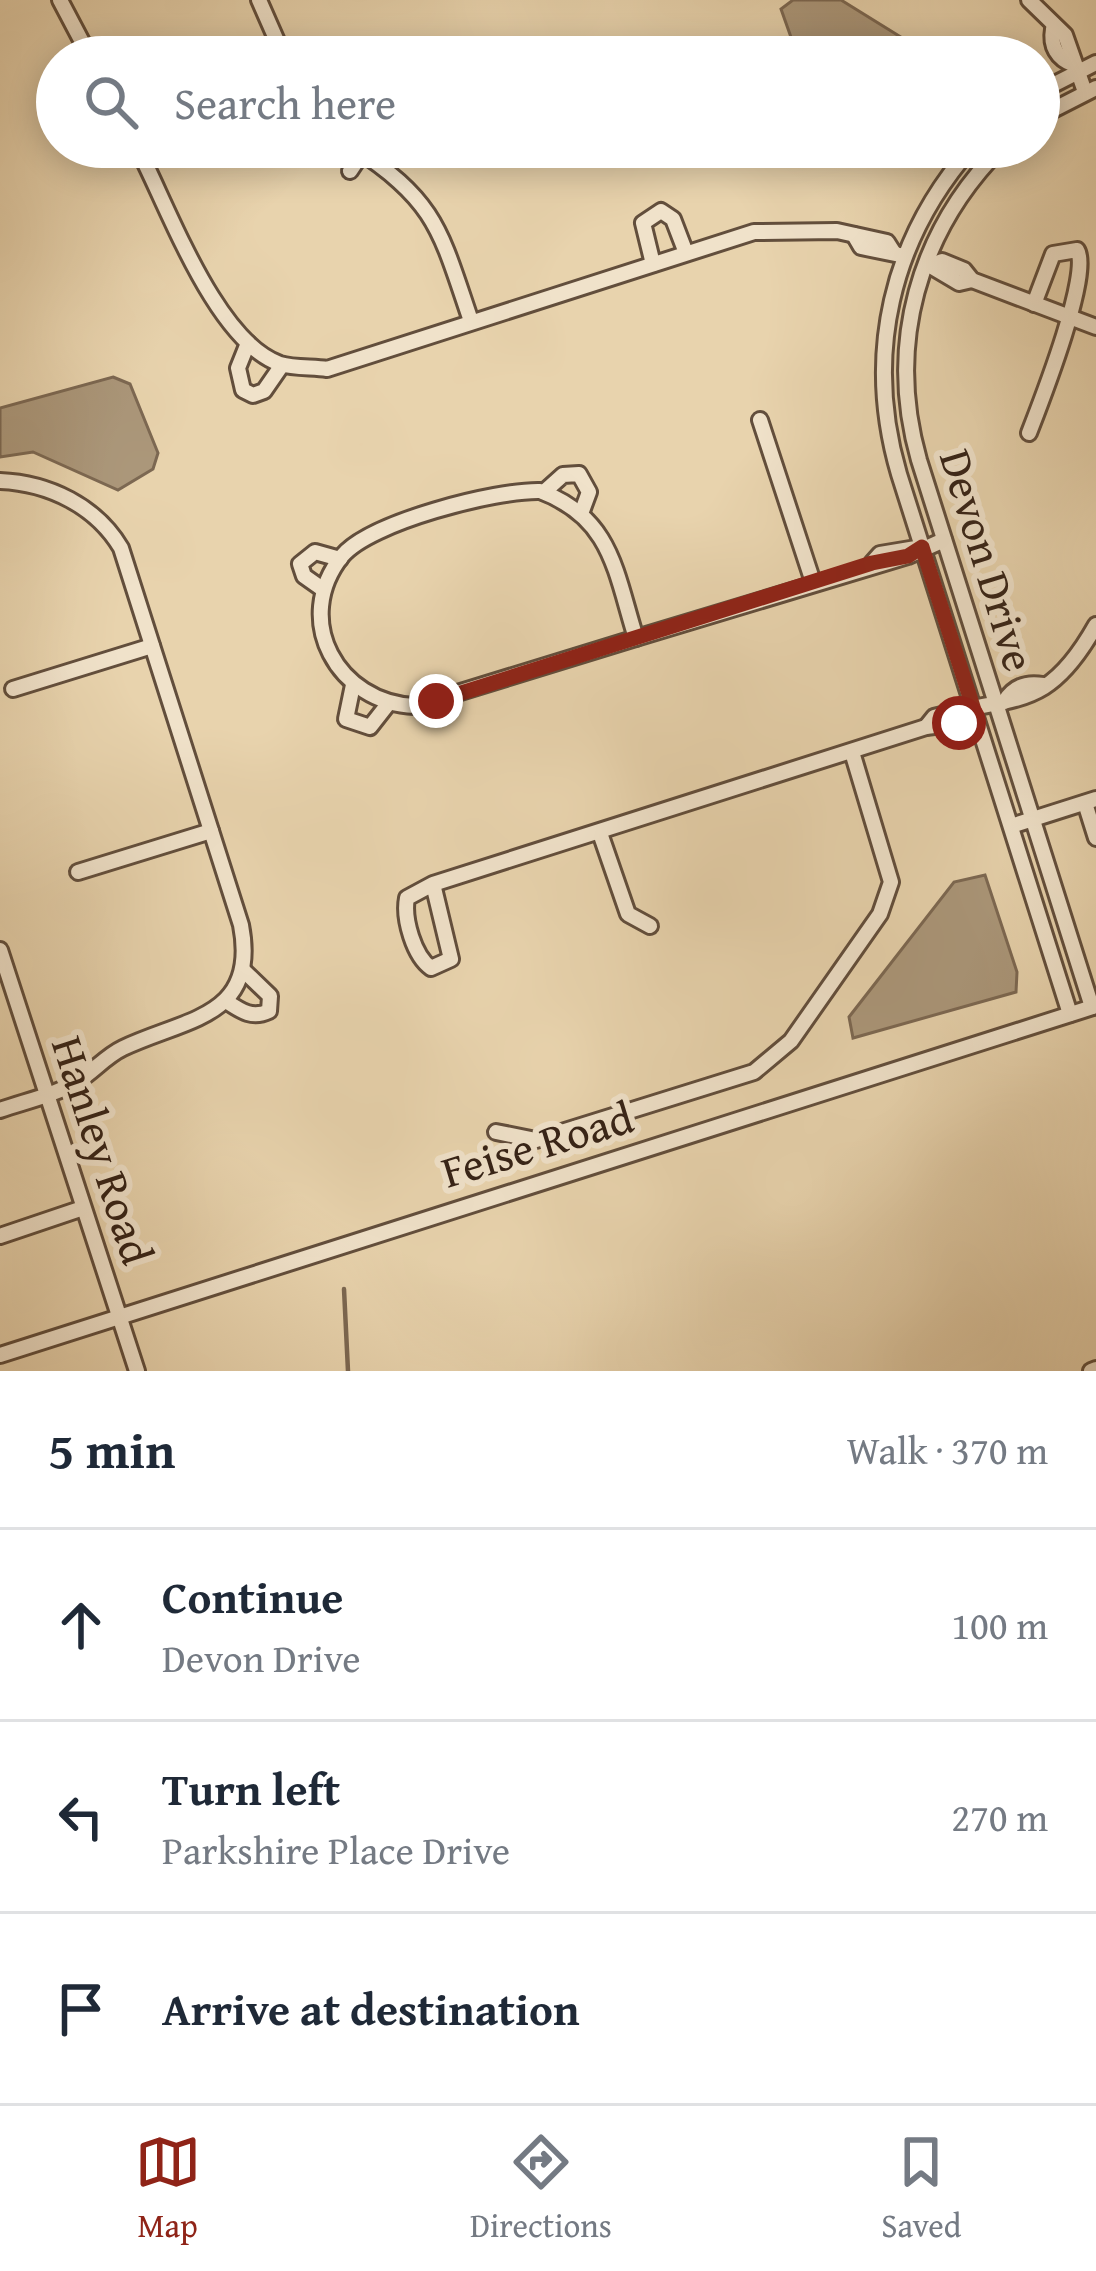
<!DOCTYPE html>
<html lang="en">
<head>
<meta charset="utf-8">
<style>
	:root { --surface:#fff; --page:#f6f6f7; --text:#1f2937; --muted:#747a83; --line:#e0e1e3; --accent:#8f2418 }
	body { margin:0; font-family:"Gentium Book Plus",serif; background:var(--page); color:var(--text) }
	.stop { position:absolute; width:36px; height:36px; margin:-27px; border:9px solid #8f2418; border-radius:50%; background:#fff }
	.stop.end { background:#8f2418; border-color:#fff; box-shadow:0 3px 12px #0008 }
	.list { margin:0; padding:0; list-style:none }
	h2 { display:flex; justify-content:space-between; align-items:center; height:156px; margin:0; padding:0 48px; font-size:51px }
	h2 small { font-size:39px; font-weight:400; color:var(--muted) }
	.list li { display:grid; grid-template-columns:78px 1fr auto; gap:36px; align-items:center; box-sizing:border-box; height:192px; padding:0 48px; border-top:3px solid var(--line) }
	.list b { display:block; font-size:45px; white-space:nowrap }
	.list p { margin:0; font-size:39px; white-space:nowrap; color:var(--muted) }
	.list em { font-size:39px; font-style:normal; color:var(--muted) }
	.icon { flex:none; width:66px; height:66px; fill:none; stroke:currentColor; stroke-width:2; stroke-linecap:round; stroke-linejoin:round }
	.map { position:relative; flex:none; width:1096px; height:1371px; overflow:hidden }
	.search { position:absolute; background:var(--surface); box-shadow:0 6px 30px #0003; left:36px; right:36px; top:36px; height:132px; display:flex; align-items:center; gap:30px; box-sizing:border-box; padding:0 42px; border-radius:66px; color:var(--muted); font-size:45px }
	.sheet { height:732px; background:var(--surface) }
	nav { display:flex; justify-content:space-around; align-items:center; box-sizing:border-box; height:168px; border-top:3px solid var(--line); background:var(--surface); font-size:33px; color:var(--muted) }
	nav a { display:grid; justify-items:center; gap:6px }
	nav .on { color:var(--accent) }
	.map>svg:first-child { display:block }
	.water { fill:#ab977a; stroke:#7c6852; stroke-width:3 }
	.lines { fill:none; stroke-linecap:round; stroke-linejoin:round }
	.stream { stroke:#7c6852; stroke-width:4.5 }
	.minor-casing { stroke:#624e3c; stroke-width:20 }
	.minor { stroke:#f0e2ca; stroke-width:14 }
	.route { stroke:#8f2418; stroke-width:15 }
	.labels { text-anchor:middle; stroke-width:12; stroke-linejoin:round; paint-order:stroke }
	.street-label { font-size:45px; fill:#352216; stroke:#f0e2ca }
</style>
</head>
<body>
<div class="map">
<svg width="1096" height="1371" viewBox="0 0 1096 1371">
	<rect width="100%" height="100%" fill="#e8d3ad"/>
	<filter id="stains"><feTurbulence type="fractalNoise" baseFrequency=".00167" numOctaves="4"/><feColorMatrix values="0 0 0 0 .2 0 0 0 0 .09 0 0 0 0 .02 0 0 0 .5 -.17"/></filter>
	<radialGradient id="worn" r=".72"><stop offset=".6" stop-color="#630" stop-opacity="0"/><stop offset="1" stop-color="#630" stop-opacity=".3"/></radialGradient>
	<g class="water">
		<polygon points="793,0 841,0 933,57 798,57 781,9"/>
		<polygon points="113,377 130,384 158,453 153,469 118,490 33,452 0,457 0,408"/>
		<polygon points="985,875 1017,972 1016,992 853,1038 849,1017 954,882"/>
	</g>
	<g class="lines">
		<polyline class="stream" points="344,1289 348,1371"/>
		<defs>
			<g id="minor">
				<polyline points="60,0 90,57"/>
				<polyline points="259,0 284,57"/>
				<polyline points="1029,0 1065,35 1085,92"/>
				<path d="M1053 29C1050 46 1057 59 1074 65"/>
				<polyline points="1039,92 1096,63"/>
				<polyline points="1039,117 1096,88"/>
				<path d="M137 147C168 206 215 341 280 364 294 368 313 367 327 369L754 232 837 231 887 242 894 253"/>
				<path d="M353 147C437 202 440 230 471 321"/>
				<path d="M972 147C891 239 864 355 899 474L1070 1014"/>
				<path d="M1002 147C918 231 886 345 919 460L1092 1007"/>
				<polyline points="350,171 362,153"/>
				<polyline points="854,235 861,247 900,255"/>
				<polyline points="653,264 643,223 661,211 673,219 686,253"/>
				<polyline points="927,264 959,283 972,280"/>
				<polyline points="931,265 942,261 964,270 972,280 1096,327"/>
				<polyline points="248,343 238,368 243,390 253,395 264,391 282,365"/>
				<polyline points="760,420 813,582"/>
				<path d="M1029 433C1041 402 1092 272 1077 250L1053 254 1034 304"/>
				<path d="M0 481C49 483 96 506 121 548L241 925C259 1018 186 1018 123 1048 106 1056 94 1071 78 1081 55 1095 26 1101 0 1110"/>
				<path d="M540 491C612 518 615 571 636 638L415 706C338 703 291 620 342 556 370 522 496 490 540 491Z"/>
				<polyline points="544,492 563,475 579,474 589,492 582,511"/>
				<polyline points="872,563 880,554 922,547"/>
				<polyline points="321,588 304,576 300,564 315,552 340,559"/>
				<polyline points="636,638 908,556 944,540"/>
				<polyline points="353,685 346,719 370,727 388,704"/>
				<polyline points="13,689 152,646"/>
				<path d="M1004 702C1013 687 1026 682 1043 685"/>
				<path d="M926 727 934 717C1017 694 1047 712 1096 625"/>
				<polyline points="1085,803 1096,838"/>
				<polyline points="1011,826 1096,799"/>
				<polyline points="600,833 628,914 650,926"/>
				<polyline points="78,872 211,831"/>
				<path d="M433 884 407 898C403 919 414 956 431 968L451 959 433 884 926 727 959 723 974 710"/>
				<polyline points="0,950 137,1371"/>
				<path d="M226 1001C241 1011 252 1019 269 1011L270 996 243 970"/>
				<polyline points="496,1132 536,1140 754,1072 791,1041 880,914 891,882 852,752"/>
				<polyline points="0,1236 83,1208"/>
				<polyline points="0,1355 1096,1006"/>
				<polyline points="1091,1371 1096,1369"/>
			</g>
		</defs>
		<use href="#minor" class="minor-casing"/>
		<use href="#minor" class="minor"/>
	</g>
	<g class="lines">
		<polyline class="route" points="436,701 872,563 908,556 922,547 974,710 959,723"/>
	</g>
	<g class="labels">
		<g class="street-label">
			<text transform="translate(988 560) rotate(73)" y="16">Devon Drive</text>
			<text transform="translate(537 1144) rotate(-17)" y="16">Feise Road</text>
			<text transform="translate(103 1150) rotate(72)" y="16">Hanley Road</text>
		</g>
	</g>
	<rect width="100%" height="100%" filter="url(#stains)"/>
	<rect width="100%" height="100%" fill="url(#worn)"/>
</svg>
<div class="stop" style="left:959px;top:723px"></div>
<div class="stop end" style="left:436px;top:701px"></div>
<div class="search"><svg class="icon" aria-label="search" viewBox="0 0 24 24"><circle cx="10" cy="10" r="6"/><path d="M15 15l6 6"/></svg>Search here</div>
</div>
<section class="sheet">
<h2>5 min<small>Walk · 370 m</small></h2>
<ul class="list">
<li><svg class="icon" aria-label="ahead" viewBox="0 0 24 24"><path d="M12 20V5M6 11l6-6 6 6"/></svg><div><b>Continue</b><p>Devon Drive</p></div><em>100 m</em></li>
<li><svg class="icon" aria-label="left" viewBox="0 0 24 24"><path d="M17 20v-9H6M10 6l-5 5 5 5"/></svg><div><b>Turn left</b><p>Parkshire Place Drive</p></div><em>270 m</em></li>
<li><svg class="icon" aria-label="arrive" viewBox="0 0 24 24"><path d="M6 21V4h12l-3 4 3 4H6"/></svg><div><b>Arrive at destination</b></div></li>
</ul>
</section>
<nav>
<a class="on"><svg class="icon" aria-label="map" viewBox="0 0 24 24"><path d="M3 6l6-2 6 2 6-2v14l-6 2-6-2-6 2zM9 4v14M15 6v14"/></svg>Map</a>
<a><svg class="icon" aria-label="directions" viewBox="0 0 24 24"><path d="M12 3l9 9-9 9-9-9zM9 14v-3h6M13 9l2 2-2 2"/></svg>Directions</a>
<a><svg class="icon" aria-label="saved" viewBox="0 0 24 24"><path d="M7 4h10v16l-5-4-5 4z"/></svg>Saved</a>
</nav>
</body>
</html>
